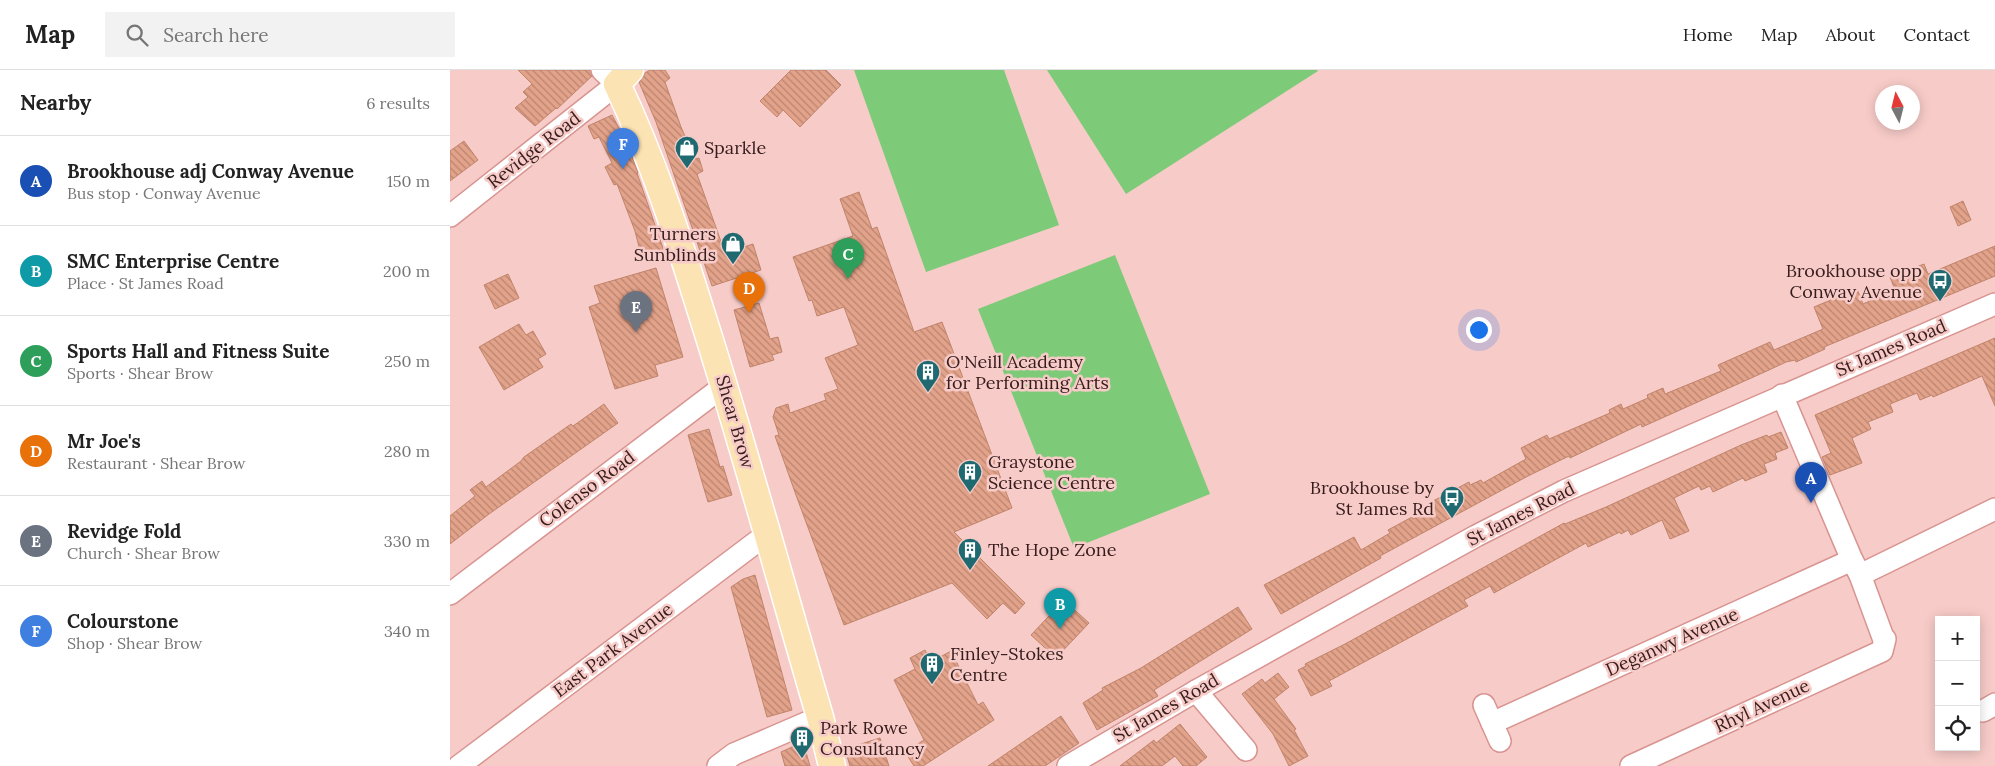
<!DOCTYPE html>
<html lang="en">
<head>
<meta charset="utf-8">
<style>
	:root { --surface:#fff; --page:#f2f2f2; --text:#222; --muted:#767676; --line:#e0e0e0; --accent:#db2777 }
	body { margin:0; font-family:Lora,serif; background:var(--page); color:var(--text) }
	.controls { position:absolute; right:15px; bottom:15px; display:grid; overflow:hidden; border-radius:0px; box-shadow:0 2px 12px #0003 }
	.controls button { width:45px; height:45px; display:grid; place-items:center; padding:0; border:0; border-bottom:1px solid var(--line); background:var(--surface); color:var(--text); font:25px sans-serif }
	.compass { position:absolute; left:1425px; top:15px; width:45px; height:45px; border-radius:50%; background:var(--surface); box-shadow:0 2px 12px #0003; rotate:353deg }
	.you { position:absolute; left:1028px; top:259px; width:18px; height:18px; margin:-12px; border:4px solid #fff; border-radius:50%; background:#1a73e8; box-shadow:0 0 0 8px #1a73e833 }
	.badge { display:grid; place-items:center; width:32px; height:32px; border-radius:50%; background:var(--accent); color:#fff; font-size:16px; font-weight:700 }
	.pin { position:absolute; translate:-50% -41px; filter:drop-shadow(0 1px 2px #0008) }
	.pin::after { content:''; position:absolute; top:26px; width:18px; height:15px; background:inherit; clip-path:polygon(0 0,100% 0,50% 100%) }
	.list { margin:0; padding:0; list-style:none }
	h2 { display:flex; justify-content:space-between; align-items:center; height:65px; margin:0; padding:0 20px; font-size:21px }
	h2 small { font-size:16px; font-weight:400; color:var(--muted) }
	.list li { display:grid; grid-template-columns:32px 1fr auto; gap:15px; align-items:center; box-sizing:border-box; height:90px; padding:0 20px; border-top:1px solid var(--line) }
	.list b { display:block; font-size:19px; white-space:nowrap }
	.list p { margin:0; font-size:16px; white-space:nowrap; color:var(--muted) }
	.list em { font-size:16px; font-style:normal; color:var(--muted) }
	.icon { flex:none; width:28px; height:28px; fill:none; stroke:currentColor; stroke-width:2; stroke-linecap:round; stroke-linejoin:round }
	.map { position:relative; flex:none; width:1545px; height:696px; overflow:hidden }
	header { display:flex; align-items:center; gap:30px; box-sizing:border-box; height:70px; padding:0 25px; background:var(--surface); border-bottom:1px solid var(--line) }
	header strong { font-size:24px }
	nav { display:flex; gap:28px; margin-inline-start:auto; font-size:18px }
	.search { width:350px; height:45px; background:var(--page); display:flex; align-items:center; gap:12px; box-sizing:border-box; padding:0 18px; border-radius:0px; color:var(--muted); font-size:19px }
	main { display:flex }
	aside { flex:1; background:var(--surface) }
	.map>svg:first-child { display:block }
	.pitch { fill:#7dcb78 }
	.building { fill:url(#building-back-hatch); stroke:#c0846b }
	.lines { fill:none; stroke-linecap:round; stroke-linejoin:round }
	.minor-casing { stroke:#d89490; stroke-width:24 }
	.major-casing { stroke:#fff; stroke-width:29 }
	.minor { stroke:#fff; stroke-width:21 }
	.major { stroke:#fce3b3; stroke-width:26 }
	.labels { text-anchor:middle; stroke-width:5; stroke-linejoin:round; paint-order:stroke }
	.poi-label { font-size:18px; fill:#361c1b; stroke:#f7cbc8; text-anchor:start }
	.street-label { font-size:18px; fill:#361c1b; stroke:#f7cbc8 }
</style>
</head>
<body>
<header>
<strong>Map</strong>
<div class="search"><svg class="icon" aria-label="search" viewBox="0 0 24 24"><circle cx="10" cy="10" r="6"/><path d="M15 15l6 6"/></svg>Search here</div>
<nav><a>Home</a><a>Map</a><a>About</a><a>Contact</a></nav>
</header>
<main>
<aside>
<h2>Nearby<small>6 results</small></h2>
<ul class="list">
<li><span class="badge" style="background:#1a4fb4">A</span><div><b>Brookhouse adj Conway Avenue</b><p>Bus stop · Conway Avenue</p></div><em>150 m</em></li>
<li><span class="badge" style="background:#0f9aa8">B</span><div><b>SMC Enterprise Centre</b><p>Place · St James Road</p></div><em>200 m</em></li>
<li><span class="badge" style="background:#2e9e5b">C</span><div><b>Sports Hall and Fitness Suite</b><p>Sports · Shear Brow</p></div><em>250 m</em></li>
<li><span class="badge" style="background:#e8710a">D</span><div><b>Mr Joe's</b><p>Restaurant · Shear Brow</p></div><em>280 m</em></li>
<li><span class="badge" style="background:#6b7280">E</span><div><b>Revidge Fold</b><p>Church · Shear Brow</p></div><em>330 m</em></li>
<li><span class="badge" style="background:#3f7fe0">F</span><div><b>Colourstone</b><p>Shop · Shear Brow</p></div><em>340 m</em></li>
</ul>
</aside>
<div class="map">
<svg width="1545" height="696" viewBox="0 0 1545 696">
	<defs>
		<pattern id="building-back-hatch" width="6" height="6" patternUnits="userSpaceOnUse" patternTransform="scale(1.25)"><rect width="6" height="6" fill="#e3a38a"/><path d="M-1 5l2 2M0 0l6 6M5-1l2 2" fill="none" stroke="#b98470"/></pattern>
	</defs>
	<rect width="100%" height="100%" fill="#f7cbc8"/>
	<g class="pitch">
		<polygon points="404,0 554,0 609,155 476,202"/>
		<polygon points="597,0 867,0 868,1 676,124"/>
		<polygon points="665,185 760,424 624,478 528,239"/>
	</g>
	<g class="building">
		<polygon points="68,0 140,0 142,6 107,39 106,38 85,56 65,38 78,27 73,22 82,14"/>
		<polygon points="200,0 215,0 220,8 215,12 231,57 245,89 249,88 253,101 247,104 275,183 303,174 311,200 262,216 206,52 189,12 195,3"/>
		<polygon points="341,0 376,0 391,15 350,57 333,40 327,47 310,31"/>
		<polygon points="162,45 177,73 188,103 187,103 214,181 192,189 185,161 167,114 164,115 155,97 162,93 149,67 144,69 138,56"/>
		<polygon points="14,71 28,90 0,111 0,81"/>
		<polygon points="409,122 422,159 427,157 464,262 492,252 562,438 504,462 575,533 565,544 553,533 537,549 502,513 394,555 346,425 325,366 329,365 323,347 326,338 338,334 340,343 376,330 374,324 388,319 375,288 408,275 394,237 367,246 362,230 359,231 343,187 403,166 390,129"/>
		<polygon points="1513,131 1521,150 1508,156 1500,137"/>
		<polygon points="1545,176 1545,206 1374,277 1375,279 1346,292 1345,290 1336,292 1319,300 1192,357 1191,354 1120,388 1119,386 1078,406 930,486 931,488 831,544 814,515 904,467 911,480 940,463 938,460 962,447 963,449 986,437 983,431 1019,412 1020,415 1031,410 1033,413 1076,389 1071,378 1097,365 1099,369 1160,343 1159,340 1171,334 1173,339 1198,328 1197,325 1213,318 1215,324 1271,301 1268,295 1320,272 1324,280 1373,259 1364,237 1407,219 1413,234 1445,220 1440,207 1474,194 1478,204"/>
		<polygon points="206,198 233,287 205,295 208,306 165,319 139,237 150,233 144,216"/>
		<polygon points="58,204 69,228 45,239 34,215"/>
		<polygon points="309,233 320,269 328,267 332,282 322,285 324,290 300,297 284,240"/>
		<polygon points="69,254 76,265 83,261 96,284 88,289 93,297 54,320 29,277"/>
		<polygon points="1545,268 1545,336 1532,306 1483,327 1482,325 1470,330 1467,323 1440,334 1443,342 1418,352 1421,359 1402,368 1412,393 1380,405 1372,387 1381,383 1365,345"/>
		<polygon points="154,334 168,353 39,444 0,474 0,446 25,426 20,420 32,411 36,417 71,391 74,387 121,354 123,356"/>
		<polygon points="259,359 270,397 273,396 282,425 258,432 238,365"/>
		<polygon points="1331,362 1338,378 1325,383 1327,389 1314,394 1317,402 1295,411 1293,408 1263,422 1260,416 1251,420 1249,416 1224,428 1239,461 1220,469 1212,450 1181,465 1178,460 1171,464 1170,462 1138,477 1136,473 1044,523 1040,516 1014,530 1018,536 879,611 882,616 861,626 848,600 856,596 855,594 895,574 1114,453 1115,454 1156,437 1291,375 1317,365 1318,367"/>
		<polygon points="305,505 342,640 317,647 281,517 293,509"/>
		<polygon points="614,530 639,553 606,588 581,565"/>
		<polygon points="788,537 802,559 704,620 708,626 647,660 633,633 653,620 652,618 691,598"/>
		<polygon points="475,580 481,592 501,581 528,635 533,632 544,650 473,696 464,696 455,682 474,670 444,610 465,599 460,588"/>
		<polygon points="828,603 839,617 824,629 846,659 844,660 858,686 839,696 823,664 792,624 812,609 815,613"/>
		<polygon points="611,646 629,673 595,696 538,696"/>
		<polygon points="730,654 757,687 746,696 733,696 725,686 712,696 670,696 704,670 706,673"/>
		<polygon points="430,668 439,696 400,696 395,679"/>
		<polygon points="353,672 360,696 335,696 331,682"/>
	</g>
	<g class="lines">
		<defs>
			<g id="minor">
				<polyline points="0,146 167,14 152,0"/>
				<polyline points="1410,505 1545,439"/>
				<polyline points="0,524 275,315"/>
				<polyline points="746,621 796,680"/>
				<polyline points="1034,635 1050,671"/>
				<polyline points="1533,641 1545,634"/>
				<polyline points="1042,653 1402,490"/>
				<polyline points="9,696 317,464"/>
				<polyline points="268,696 284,684 370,647"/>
				<polyline points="618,696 746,621 1026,466 1114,421 1545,234"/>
				<polyline points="1181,696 1432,581 1435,569 1434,570 1410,505 1402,490 1332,325"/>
			</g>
			<path id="major" d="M180 0 167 14C203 89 228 168 253 248 295 380 331 514 370 647L382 696"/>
		</defs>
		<use href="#minor" class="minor-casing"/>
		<use href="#major" class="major-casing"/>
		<use href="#minor" class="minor"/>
		<use href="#major" class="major"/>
	</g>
	<defs>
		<symbol id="shop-pin" viewBox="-11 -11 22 30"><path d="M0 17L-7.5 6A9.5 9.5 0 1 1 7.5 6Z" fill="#1e6a70" stroke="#f7cbc8"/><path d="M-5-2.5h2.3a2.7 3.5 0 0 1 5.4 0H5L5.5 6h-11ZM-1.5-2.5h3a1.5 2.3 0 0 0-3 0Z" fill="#fff"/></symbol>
		<symbol id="bus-pin" viewBox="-11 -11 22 30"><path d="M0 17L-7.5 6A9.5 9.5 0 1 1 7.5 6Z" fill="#1e6a70" stroke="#f7cbc8"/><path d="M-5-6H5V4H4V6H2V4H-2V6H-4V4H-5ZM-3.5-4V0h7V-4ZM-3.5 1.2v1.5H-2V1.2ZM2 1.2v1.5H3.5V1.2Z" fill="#fff"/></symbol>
		<symbol id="building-pin" viewBox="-11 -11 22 30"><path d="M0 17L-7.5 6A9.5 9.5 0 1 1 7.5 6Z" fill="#1e6a70" stroke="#f7cbc8"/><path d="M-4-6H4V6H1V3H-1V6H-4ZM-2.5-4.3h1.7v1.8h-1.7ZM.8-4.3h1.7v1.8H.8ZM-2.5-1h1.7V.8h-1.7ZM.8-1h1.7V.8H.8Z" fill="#fff"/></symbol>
	</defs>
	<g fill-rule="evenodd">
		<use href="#shop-pin" x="223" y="64" width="28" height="38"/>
		<use href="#shop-pin" x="269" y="160" width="28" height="38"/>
		<use href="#bus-pin" x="1476" y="197" width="28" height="38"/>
		<use href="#building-pin" x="464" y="288" width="28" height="38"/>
		<use href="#building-pin" x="506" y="388" width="28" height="38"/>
		<use href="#bus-pin" x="988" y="414" width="28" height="38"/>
		<use href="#building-pin" x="506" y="466" width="28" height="38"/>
		<use href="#building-pin" x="468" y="580" width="28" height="38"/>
		<use href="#building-pin" x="338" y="654" width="28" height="38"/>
	</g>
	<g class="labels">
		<g class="poi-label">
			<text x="254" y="84">Sparkle</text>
			<text x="266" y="170" text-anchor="end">Turners<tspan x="266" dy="21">Sunblinds</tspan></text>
			<text x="1472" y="207" text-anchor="end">Brookhouse opp<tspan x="1472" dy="21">Conway Avenue</tspan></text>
			<text x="496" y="298">O'Neill Academy<tspan x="496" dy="21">for Performing Arts</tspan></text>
			<text x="538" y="398">Graystone<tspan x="538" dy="21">Science Centre</tspan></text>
			<text x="984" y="424" text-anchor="end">Brookhouse by<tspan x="984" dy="21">St James Rd</tspan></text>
			<text x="538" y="486">The Hope Zone</text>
			<text x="500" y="590">Finley-Stokes<tspan x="500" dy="21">Centre</tspan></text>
			<text x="370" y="664">Park Rowe<tspan x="370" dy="21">Consultancy</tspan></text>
		</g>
		<g class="street-label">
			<text transform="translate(84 80) rotate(-38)" y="6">Revidge Road</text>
			<text transform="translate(1441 278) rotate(-23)" y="6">St James Road</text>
			<text transform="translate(285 352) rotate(74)" y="6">Shear Brow</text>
			<text transform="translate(137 419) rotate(-37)" y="6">Colenso Road</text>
			<text transform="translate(1071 444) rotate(-27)" y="6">St James Road</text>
			<text transform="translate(1222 572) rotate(-24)" y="6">Deganwy Avenue</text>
			<text transform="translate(163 580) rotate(-37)" y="6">East Park Avenue</text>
			<text transform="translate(1312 636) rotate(-25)" y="6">Rhyl Avenue</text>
			<text transform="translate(716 638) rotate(-30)" y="6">St James Road</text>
		</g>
	</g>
</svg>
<div class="controls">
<button>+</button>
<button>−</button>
<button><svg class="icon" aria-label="locate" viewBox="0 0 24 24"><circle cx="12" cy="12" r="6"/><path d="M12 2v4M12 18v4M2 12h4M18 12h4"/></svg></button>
</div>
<svg class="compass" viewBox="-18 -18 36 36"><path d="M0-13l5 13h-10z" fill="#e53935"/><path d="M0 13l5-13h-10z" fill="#767676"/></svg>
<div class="you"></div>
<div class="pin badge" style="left:1361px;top:433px;background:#1a4fb4">A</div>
<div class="pin badge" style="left:610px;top:559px;background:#0f9aa8">B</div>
<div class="pin badge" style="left:398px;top:209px;background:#2e9e5b">C</div>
<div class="pin badge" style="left:299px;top:243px;background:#e8710a">D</div>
<div class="pin badge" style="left:186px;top:262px;background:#6b7280">E</div>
<div class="pin badge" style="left:173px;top:99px;background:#3f7fe0">F</div>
</div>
</main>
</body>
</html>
